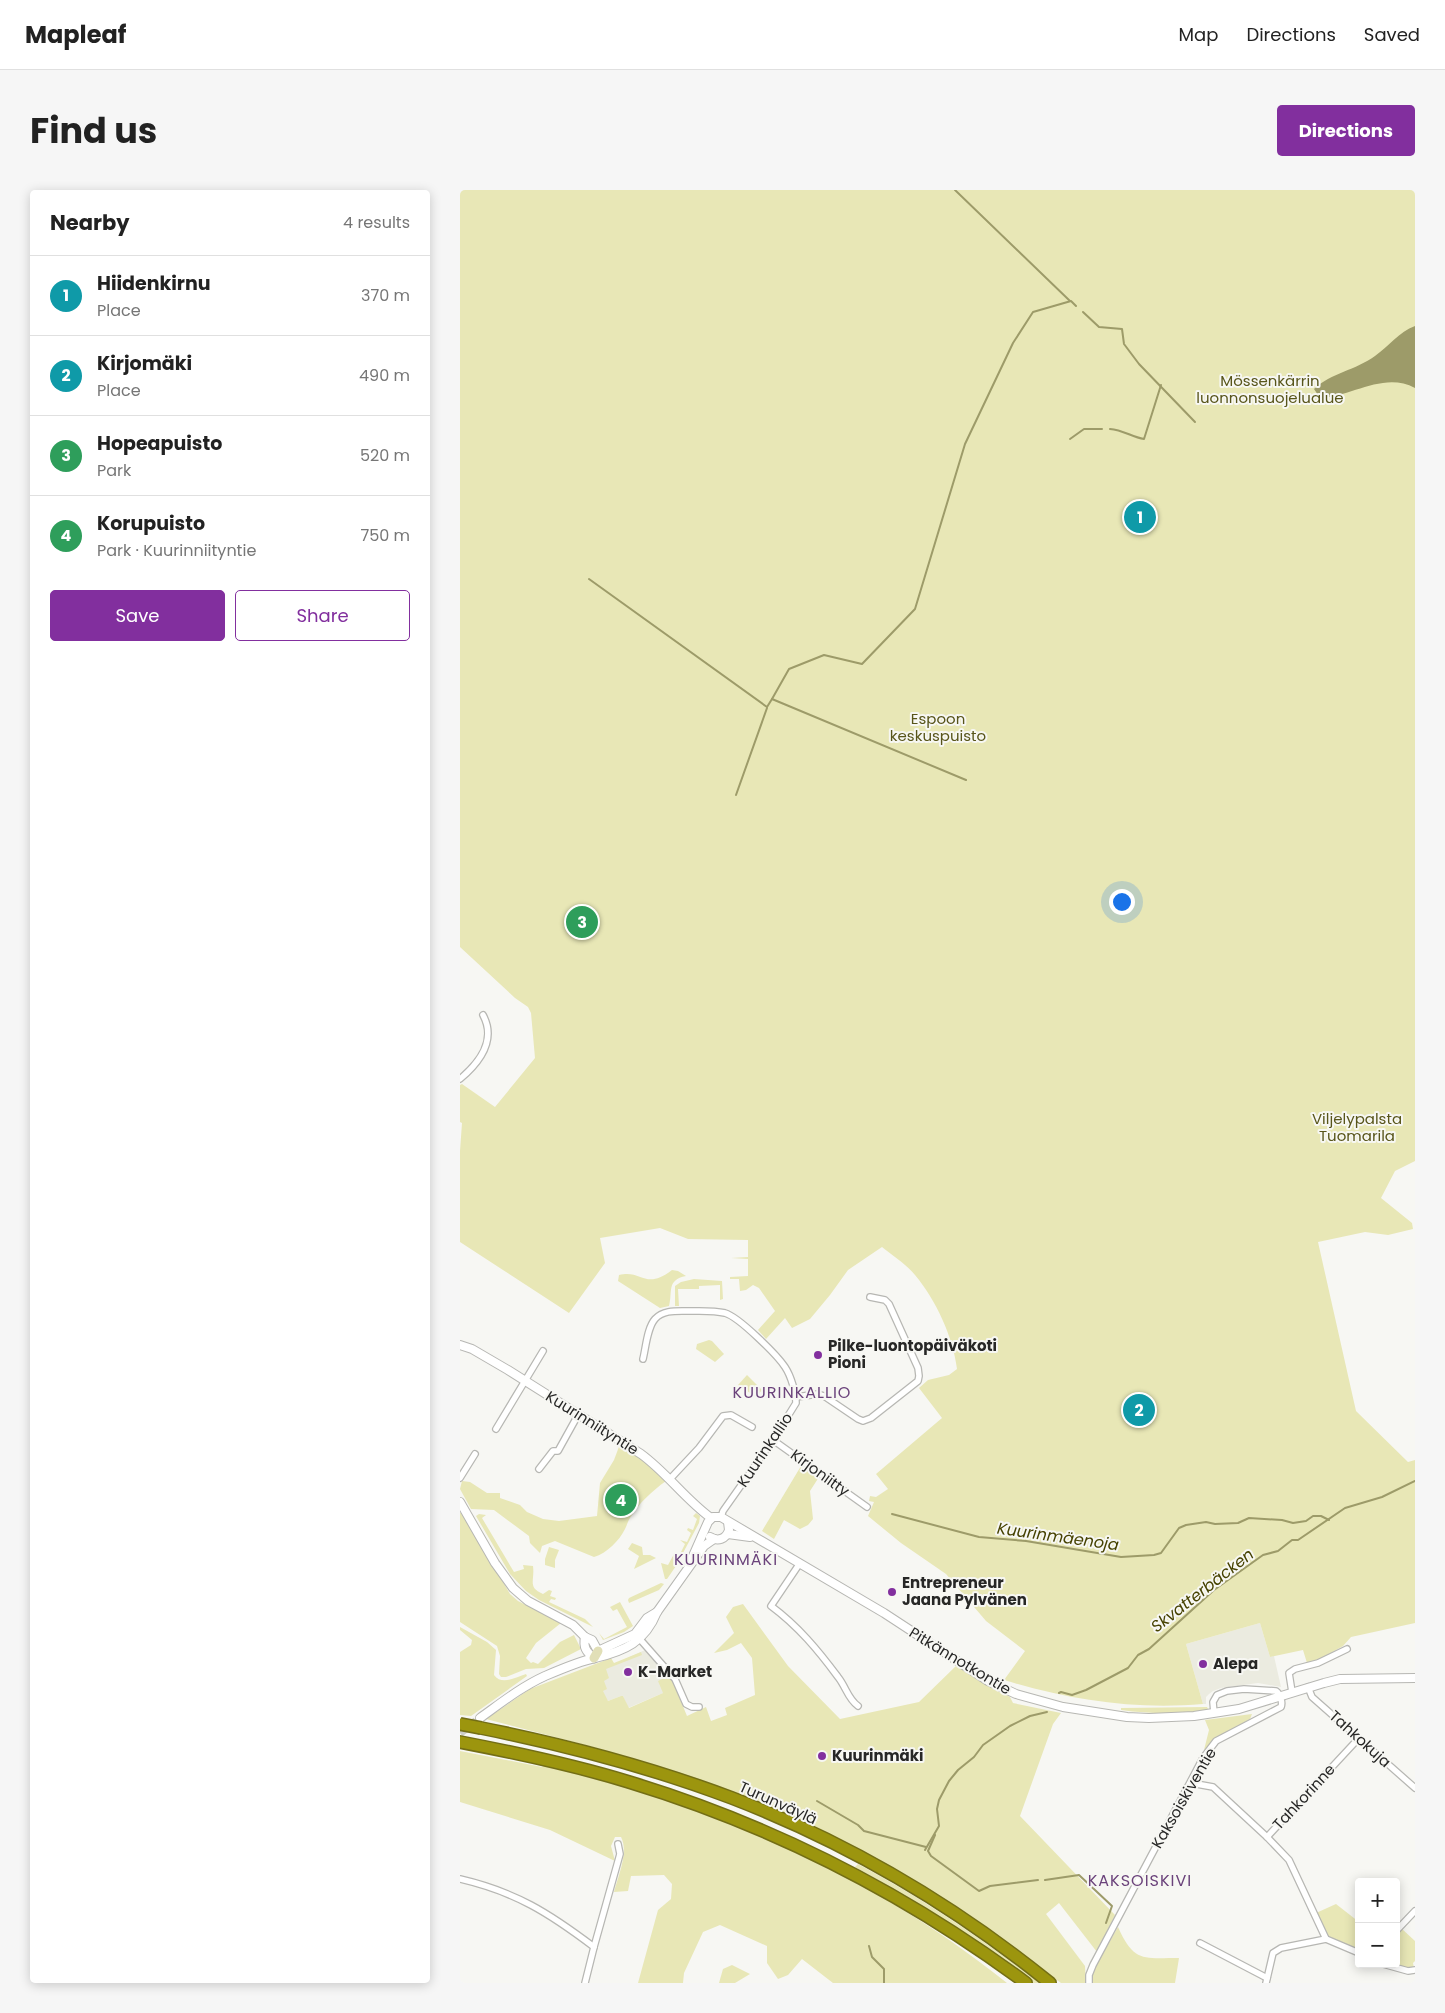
<!DOCTYPE html>
<html lang="en">
<head>
<meta charset="utf-8">
<style>
	:root { --surface:#fff; --page:#f6f6f6; --text:#222; --muted:#767676; --line:#e0e0e0; --accent:#822f9e }
	body { margin:0; font-family:Poppins,sans-serif; background:var(--page); color:var(--text) }
	.controls { position:absolute; right:15px; bottom:15px; display:grid; overflow:hidden; border-radius:5px; box-shadow:0 2px 12px #0003 }
	.controls button { width:45px; height:45px; display:grid; place-items:center; padding:0; border:0; border-bottom:1px solid var(--line); background:var(--surface); color:var(--text); font:25px sans-serif }
	.you { position:absolute; left:661px; top:711px; width:18px; height:18px; margin:-12px; border:4px solid #fff; border-radius:50%; background:#1a73e8; box-shadow:0 0 0 8px #1a73e833 }
	.badge { display:grid; place-items:center; width:32px; height:32px; border-radius:50%; background:var(--accent); color:#fff; font-size:16px; font-weight:700 }
	.pin { position:absolute; translate:-50% -50%; border:2px solid #fff; box-shadow:0 1px 5px #0006 }
	.list { margin:0; padding:0; list-style:none }
	h2 { display:flex; justify-content:space-between; align-items:center; height:65px; margin:0; padding:0 20px; font-size:21px }
	h2 small { font-size:16px; font-weight:400; color:var(--muted) }
	.list li { display:grid; grid-template-columns:32px 1fr auto; gap:15px; align-items:center; box-sizing:border-box; height:80px; padding:0 20px; border-top:1px solid var(--line) }
	.list b { display:block; font-size:19px; white-space:nowrap }
	.list p { margin:0; font-size:16px; white-space:nowrap; color:var(--muted) }
	.list em { font-size:16px; font-style:normal; color:var(--muted) }
	.actions { display:flex; gap:10px; padding:15px 20px }
	.actions a { flex:1; padding:11px 0; border:1px solid var(--accent); border-radius:5px; text-align:center; font-size:18px; color:var(--accent) }
	.actions .main { background:var(--accent); color:#fff }
	.map { position:relative; flex:none; width:955px; height:1793px; overflow:hidden; border-radius:5px }
	header { display:flex; align-items:center; gap:30px; box-sizing:border-box; height:70px; padding:0 25px; background:var(--surface); border-bottom:1px solid var(--line) }
	header strong { font-size:24px }
	nav { display:flex; gap:28px; margin-inline-start:auto; font-size:18px }
	.intro { display:flex; align-items:center; justify-content:space-between; box-sizing:border-box; height:120px; padding:0 30px }
	h1 { margin:0; font-size:35px }
	.button { padding:12px 22px; border-radius:5px; background:var(--accent); color:#fff; font-size:18px; font-weight:700 }
	main { display:flex; gap:30px; padding:0 30px }
	aside { flex:1; background:var(--surface); border-radius:5px; box-shadow:0 2px 12px #0003 }
	.map>svg:first-child { display:block }
	.built { fill:#ebebe0 }
	.green { fill:#e8e7b6 }
	.water { fill:#9d9b69 }
	.lines { fill:none; stroke-linecap:round; stroke-linejoin:round }
	.stream { stroke:#9d9b69; stroke-width:2 }
	.tertiary-tunnel { stroke:#cdcdca; stroke-width:8; stroke-dasharray:8 4; stroke-linecap:butt }
	.minor-casing { stroke:#b7b7b3; stroke-width:8 }
	.tertiary-casing { stroke:#b7b7b3; stroke-width:10 }
	.secondary-casing { stroke:#b7b7b3; stroke-width:11 }
	.motorway-casing { stroke:#736e16; stroke-width:14 }
	.minor { stroke:#fff; stroke-width:5.5 }
	.tertiary { stroke:#fff; stroke-width:8 }
	.secondary { stroke:#e1dfb7; stroke-width:9 }
	.motorway { stroke:#9c950e; stroke-width:11 }
	.motorway-bridge-casing { stroke:#736e16; stroke-width:14; stroke-linecap:butt }
	.motorway-bridge { stroke:#9c950e; stroke-width:11 }
	.poi-dot { fill:#822f9e; stroke:#f7f7f3; stroke-width:2 }
	.labels { text-anchor:middle; stroke-width:4; stroke-linejoin:round; paint-order:stroke }
	.park-label { font-size:15px; fill:#58551a; stroke:#f7f7f3 }
	.poi-label { font-size:15px; font-weight:bold; fill:#272726; stroke:#f7f7f3; text-anchor:start }
	.street-label { font-size:15px; fill:#272726; stroke:#f7f7f3 }
	.neighbourhood-label { font-size:16px; letter-spacing:1px; fill:#6b437b; stroke:#f7f7f3 }
	.water-label { font-size:16px; font-style:italic; fill:#464201; stroke:#f7f7f3 }
</style>
</head>
<body>
<header>
<strong>Mapleaf</strong>
<nav><a>Map</a><a>Directions</a><a>Saved</a></nav>
</header>
<div class="intro"><h1>Find us</h1><a class="button">Directions</a></div>
<main>
<aside>
<h2>Nearby<small>4 results</small></h2>
<ul class="list">
<li><span class="badge" style="background:#0f9aa8">1</span><div><b>Hiidenkirnu</b><p>Place</p></div><em>370 m</em></li>
<li><span class="badge" style="background:#0f9aa8">2</span><div><b>Kirjomäki</b><p>Place</p></div><em>490 m</em></li>
<li><span class="badge" style="background:#2e9e5b">3</span><div><b>Hopeapuisto</b><p>Park</p></div><em>520 m</em></li>
<li><span class="badge" style="background:#2e9e5b">4</span><div><b>Korupuisto</b><p>Park · Kuurinniityntie</p></div><em>750 m</em></li>
</ul>
<div class="actions"><a class="main">Save</a><a>Share</a></div>
</aside>
<div class="map">
<svg width="955" height="1793" viewBox="0 0 955 1793">
	<rect width="100%" height="100%" fill="#f7f7f3"/>
	<g class="built">
		<polygon points="800,1433 810,1467 814,1466 821,1497 798,1493 761,1498 753,1501 749,1504 746,1507 746,1514 743,1514 726,1454"/>
		<polygon points="185,1460 210,1485 203,1503 168,1518 163,1506 161,1506 148,1511 125,1487"/>
	</g>
	<g class="green">
		<path d="M0 0H955V971L935 981 921 1008 952 1033 953 1039 928 1045 905 1042 858 1052 896 1221 948 1272 955 1270V1433L891 1447 883 1456 853 1473H847L843 1460 810 1467 800 1433 726 1454 743 1514C675 1520 609 1510 544 1490L565 1461 526 1431 486 1384 441 1353 408 1326 414 1312 409 1311 410 1306 416 1307 428 1299 416 1284 482 1228 459 1198 468 1190 489 1185 497 1179C493 1147 476 1110 455 1085 446 1074 433 1066 422 1057L388 1080 370 1105 350 1129 332 1138 325 1128 306 1149 298 1140 315 1121 299 1098 293 1095 286 1100 280 1101 279 1089H270V1087L288 1086V1069L271 1068 288 1067V1050L228 1049 200 1038 140 1048 145 1073 109 1123 0 1052V961L2 933 0 932V895L2 894 35 917 75 868 71 823 68 817 55 808 0 757Z"/>
		<path d="M212 1080 218 1081 226 1086C206 1090 213 1102 209 1116L200 1118 158 1091 159 1085C182 1079 185 1101 212 1080Z"/>
		<polygon points="234,1089 262,1091 263,1109 260,1110 260,1095 239,1096 239,1099 218,1099 219,1116 215,1116 215,1096 221,1092"/>
		<polygon points="249,1150 252,1151 264,1164 255,1172 236,1159 237,1154"/>
		<polygon points="287,1185 302,1200 296,1207 278,1195"/>
		<path d="M160 1254 183 1268 206 1291C192 1301 179 1313 170 1328 168 1331 167 1335 165 1339 159 1351 147 1363 134 1367L95 1351 82 1356 80 1363 70 1353 69 1346 34 1320 11 1319 0 1299 2 1291 10 1292 27 1303H40V1308L60 1315 67 1322 83 1329 99 1331 137 1326 140 1293 154 1270Z"/>
		<polygon points="341,1276 359,1287 350,1301 353,1329 348,1335 340,1339 324,1330 314,1349 302,1341"/>
		<polygon points="0,1323 3,1323 50,1404 58,1411 101,1433 76,1453 66,1468 71,1473 73,1472 78,1474 100,1452 114,1445 121,1459 84,1478 66,1479 46,1487 41,1487 39,1484 40,1466 37,1456 0,1432"/>
		<polygon points="236,1323 240,1326 239,1333 216,1376 207,1389 205,1389 201,1373 208,1375 214,1364 219,1366 225,1354 220,1350 227,1352 231,1343 227,1340 228,1338 233,1340 237,1329 233,1326"/>
		<path d="M19 1324 26 1325 22 1328 54 1382 64 1379 63 1375 73 1376C75 1391 67 1397 83 1404L89 1400 92 1401 90 1406 96 1408 95 1410 91 1409 89 1412 125 1429 133 1437 79 1410 66 1401 50 1384 16 1326Z"/>
		<polygon points="172,1353 182,1357 183,1365 190,1365 196,1368 174,1379 179,1366 168,1359"/>
		<polygon points="89,1357 99,1360 95,1370 95,1378 85,1375 85,1369"/>
		<polygon points="201,1393 204,1394 199,1400 169,1413 168,1410 169,1408"/>
		<polygon points="160,1412 173,1436 164,1442 143,1450 139,1443 144,1449 167,1437 157,1419 153,1421 150,1417"/>
		<polygon points="283,1414 328,1476 380,1529 459,1512 497,1475 550,1507 553,1513 601,1523 593,1534 560,1626 655,1725 637,1762 599,1713 586,1724 625,1776 626,1793 601,1793 529,1739 474,1703 400,1662 340,1632 242,1591 207,1579 133,1557 26,1529 70,1499 151,1468 154,1473 181,1462 182,1465 146,1479 149,1488 144,1491 147,1499 143,1501 148,1511 161,1506 163,1506 169,1518 203,1503 198,1491 210,1485 227,1526 246,1517 251,1531 267,1525 265,1518 295,1505 292,1468 281,1453 267,1460 254,1463 274,1443 266,1427 273,1417"/>
		<path d="M0 1437 27 1452 36 1460 34 1485C42 1496 56 1487 66 1484L67 1486 11 1526 0 1525V1462L11 1455 12 1450 0 1440Z"/>
		<path d="M747 1517 748 1519 745 1521C716 1524 690 1524 661 1520V1518Z"/>
		<polygon points="792,1524 790,1529 755,1549 744,1560 749,1540 745,1530"/>
		<path d="M0 1561 82 1577 85 1575C119 1582 152 1592 184 1602 314 1643 440 1707 547 1793H373L342 1769 328 1785 318 1789 307 1773V1756L260 1735 243 1742 224 1783 223 1793H178L198 1720 211 1709 212 1694 204 1685 171 1686 168 1701 154 1702C158 1686 169 1662 161 1647H155L151 1656 155 1671 90 1640 0 1612Z"/>
		<path d="M398 1674C462 1708 522 1749 580 1793H573C516 1750 457 1712 395 1677Z"/>
		<polygon points="876,1714 899,1732 899,1757 894,1758 868,1748 856,1723"/>
		<path d="M658 1737C674 1773 684 1768 719 1768L715 1793H631L632 1782Z"/>
		<polygon points="941,1738 955,1751 955,1771 953,1773 954,1778 948,1779 926,1774 936,1774 936,1743"/>
		<polygon points="272,1775 290,1784 275,1793 259,1793 263,1779"/>
	</g>
	<path class="water" d="M955 136V198C924 181 891 207 860 208L854 199C871 183 896 180 915 166 929 156 939 142 955 136Z"/>
	<g class="lines">
		<g class="stream">
			<polyline points="495,0 610,111"/>
			<polyline points="623,122 639,137 662,139 664,154 679,174 735,232"/>
			<path d="M650 239C663 240 672 247 684 249L701 195"/>
			<polyline points="610,249 624,239 642,239"/>
			<polyline points="129,389 307,517 312,509 506,590"/>
			<polyline points="312,509 329,479 364,465 402,474 455,419 505,254 553,153 573,122 611,111 616,116"/>
			<polyline points="276,605 307,518"/>
			<polyline points="432,1324 519,1347 566,1351 661,1367 694,1365 701,1363 719,1338 726,1335 746,1332 755,1334 778,1333 789,1328 822,1330 833,1333 846,1331 853,1326 861,1326 869,1330"/>
			<polyline points="599,1503 601,1502 612,1505 626,1500 668,1478 678,1465 689,1459 754,1400 803,1365 818,1361 832,1350 838,1350 885,1318 922,1307 955,1291"/>
			<polyline points="357,1611 398,1635 404,1641 466,1657"/>
			<polyline points="475,1645 468,1661 471,1666 519,1701 530,1696 578,1690"/>
			<polyline points="465,1660 479,1636 477,1619 479,1610 489,1591 498,1580 514,1567 523,1555 550,1536 570,1526 587,1522"/>
			<polyline points="585,1690 619,1685 652,1716 646,1733"/>
			<polyline points="409,1756 412,1767 424,1779 424,1793"/>
		</g>
		<polyline class="tertiary-tunnel" points="0,1543 20,1528"/>
		<defs>
			<g id="minor">
				<path d="M0 889C19 873 37 851 23 825"/>
				<path d="M183 1169C186 1157 187 1138 195 1129 203 1120 216 1121 227 1121 239 1121 253 1120 265 1123 279 1127 317 1165 325 1177 331 1186 336 1203 336 1213L313 1250 263 1321 261 1327"/>
				<polyline points="336,1207 358,1204 364,1206 398,1229 403,1231 411,1228 458,1191 459,1186 458,1178 429,1114 425,1110 410,1107"/>
				<polyline points="36,1239 83,1161"/>
				<polyline points="313,1250 407,1317"/>
				<polyline points="79,1279 93,1261 98,1261 118,1225"/>
				<polyline points="0,1288 15,1264"/>
				<polyline points="210,1289 239,1258 263,1226 271,1225 292,1237"/>
				<path d="M340 1373 311 1416C338 1436 358 1460 378 1487 386 1497 388 1509 398 1516"/>
				<polyline points="178,1447 215,1489 226,1514 232,1517 239,1517"/>
				<polyline points="848,1497 852,1507 955,1598"/>
				<polyline points="832,1502 829,1483 835,1479 858,1473 887,1459"/>
				<polyline points="731,1593 753,1597 807,1647"/>
				<path d="M0 1689C56 1702 89 1723 134 1757L125 1793"/>
				<polyline points="936,1741 955,1721"/>
				<polyline points="866,1749 899,1763"/>
				<polyline points="740,1753 807,1788"/>
				<polyline points="134,1757 160,1664 158,1654"/>
				<polyline points="923,1774 948,1781 955,1780"/>
				<path d="M629 1793V1785L633 1775 743 1568 756 1551 821 1517C823 1512 820 1504 816 1501L784 1499 767 1501 757 1505 753 1512 754 1523"/>
				<polyline points="806,1793 813,1763 821,1758 866,1749 829,1670 807,1647 899,1548"/>
			</g>
			<g id="tertiary">
				<path d="M0 1155 12 1159 48 1180 181 1264C207 1283 225 1309 251 1328"/>
				<polyline points="0,1312 35,1373 53,1398 68,1411 113,1435 125,1447 132,1450 138,1461 175,1444 187,1428 197,1422"/>
				<polyline points="268,1344 290,1347"/>
				<path d="M250 1347C258 1352 266 1349 269 1340L268 1332"/>
				<polyline points="229,1375 248,1332 253,1327 261,1327 424,1423 528,1491 556,1504 603,1517 667,1527 689,1528 734,1526 779,1519 864,1493 880,1489 955,1488"/>
				<path d="M125 1447C123 1457 126 1462 134 1468"/>
				<path d="M20 1528C41 1513 61 1497 85 1486 99 1480 120 1471 135 1468 165 1461 185 1452 197 1422L244 1356 254 1349"/>
			</g>
			<polyline id="secondary" points="134,1468 138,1461"/>
			<g id="motorway">
				<path d="M21 1538C106 1555 190 1577 272 1608 386 1652 495 1716 590 1793"/>
				<path d="M0 1552C57 1563 114 1575 169 1592 311 1635 446 1704 566 1793"/>
			</g>
		</defs>
		<use href="#minor" class="minor-casing"/>
		<use href="#tertiary" class="tertiary-casing"/>
		<use href="#secondary" class="secondary-casing"/>
		<use href="#motorway" class="motorway-casing"/>
		<use href="#minor" class="minor"/>
		<use href="#tertiary" class="tertiary"/>
		<use href="#secondary" class="secondary"/>
		<use href="#motorway" class="motorway"/>
		<defs>
			<polyline id="motorway-bridge" points="0,1534 21,1538"/>
		</defs>
		<use href="#motorway-bridge" class="motorway-bridge-casing"/>
		<use href="#motorway-bridge" class="motorway-bridge"/>
	</g>
	<g class="poi-dot">
		<circle cx="358" cy="1165" r="5"/>
		<circle cx="432" cy="1402" r="5"/>
		<circle cx="743" cy="1474" r="5"/>
		<circle cx="168" cy="1482" r="5"/>
		<circle cx="362" cy="1566" r="5"/>
	</g>
	<g class="labels">
		<g class="park-label">
			<text x="810" y="196">Mössenkärrin<tspan x="810" dy="17">luonnonsuojelualue</tspan></text>
			<text x="478" y="534">Espoon<tspan x="478" dy="17">keskuspuisto</tspan></text>
			<text x="897" y="934">Viljelypalsta<tspan x="897" dy="17">Tuomarila</tspan></text>
		</g>
		<g class="poi-label">
			<text x="368" y="1161">Pilke-luontopäiväkoti<tspan x="368" dy="17">Pioni</tspan></text>
			<text x="442" y="1398">Entrepreneur<tspan x="442" dy="17">Jaana Pylvänen</tspan></text>
			<text x="753" y="1479">Alepa</text>
			<text x="178" y="1487">K-Market</text>
			<text x="372" y="1571">Kuurinmäki</text>
		</g>
		<g class="street-label">
			<text transform="translate(132 1233) rotate(32)" y="5">Kuurinniityntie</text>
			<text transform="translate(305 1260) rotate(-56)" y="5">Kuurinkallio</text>
			<text transform="translate(360 1283) rotate(36)" y="5">Kirjoniitty</text>
			<text transform="translate(500 1471) rotate(31)" y="5">Pitkännotkontie</text>
			<text transform="translate(900 1549) rotate(42)" y="5">Tahkokuja</text>
			<text transform="translate(844 1607) rotate(-47)" y="5">Tahkorinne</text>
			<text transform="translate(724 1608) rotate(-60)" y="5">Kaksoiskiventie</text>
			<text transform="translate(318 1613) rotate(24)" y="5">Turunväylä</text>
		</g>
		<g class="neighbourhood-label">
			<text x="332" y="1208">KUURINKALLIO</text>
			<text x="266" y="1375">KUURINMÄKI</text>
			<text x="680" y="1696">KAKSOISKIVI</text>
		</g>
		<g class="water-label">
			<text transform="translate(598 1346) rotate(8)" y="6">Kuurinmäenoja</text>
			<text transform="translate(742 1400) rotate(-38)" y="6">Skvatterbäcken</text>
		</g>
	</g>
</svg>
<div class="controls">
<button>+</button>
<button>−</button>
</div>
<div class="you"></div>
<div class="pin badge" style="left:680px;top:327px;background:#0f9aa8">1</div>
<div class="pin badge" style="left:679px;top:1220px;background:#0f9aa8">2</div>
<div class="pin badge" style="left:122px;top:732px;background:#2e9e5b">3</div>
<div class="pin badge" style="left:161px;top:1310px;background:#2e9e5b">4</div>
</div>
</main>
</body>
</html>
